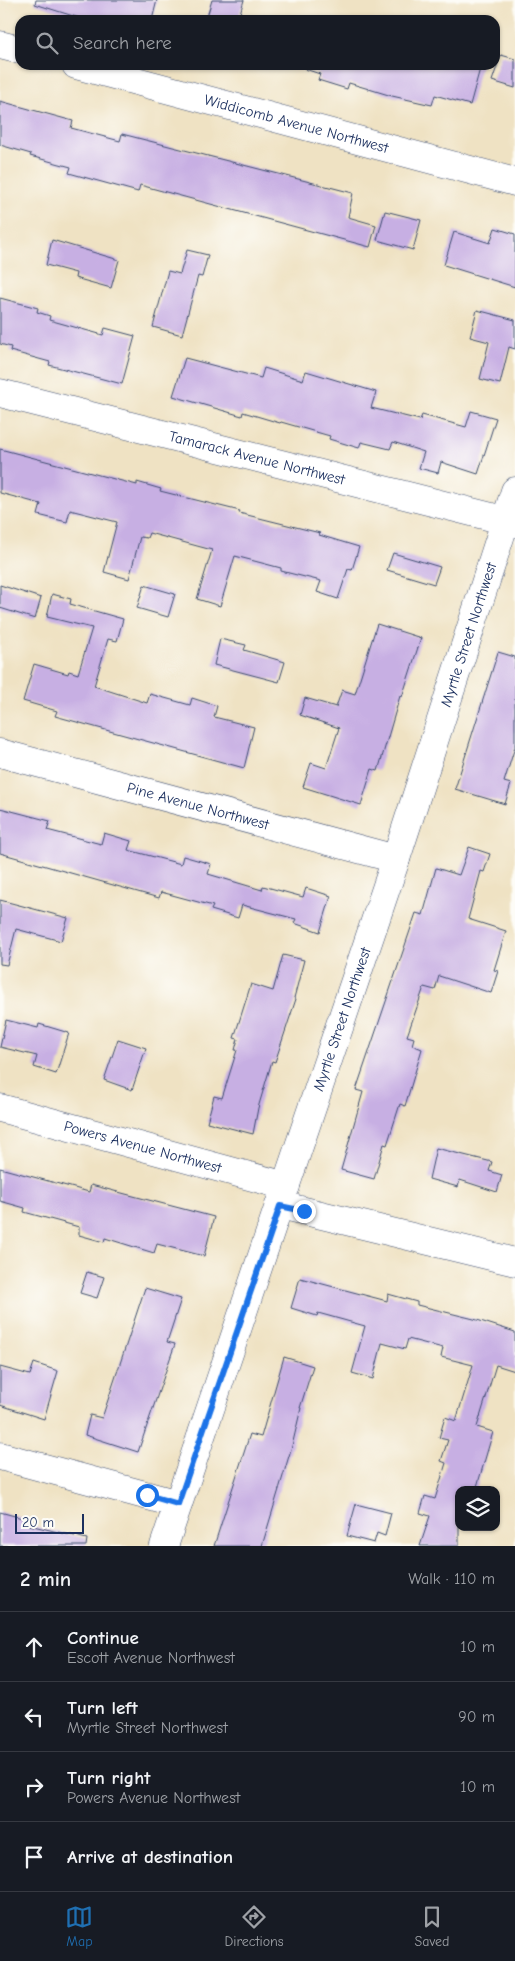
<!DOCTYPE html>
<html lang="en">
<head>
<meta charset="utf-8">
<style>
	:root { --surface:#171b24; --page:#20242c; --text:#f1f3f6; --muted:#9ea1a6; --line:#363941; --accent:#1f6fb2 }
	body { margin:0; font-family:"Comic Neue",sans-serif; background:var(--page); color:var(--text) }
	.controls { position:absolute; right:15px; bottom:15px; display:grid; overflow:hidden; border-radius:10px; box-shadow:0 1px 4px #0004 }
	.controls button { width:45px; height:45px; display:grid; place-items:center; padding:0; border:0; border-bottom:1px solid var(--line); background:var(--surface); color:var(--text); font:25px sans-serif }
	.scale { position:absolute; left:15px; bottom:12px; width:69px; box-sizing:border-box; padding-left:5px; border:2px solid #1b2f5e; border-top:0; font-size:14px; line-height:18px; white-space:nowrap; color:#1b2f5e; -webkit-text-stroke:4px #fdfcf7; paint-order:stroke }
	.stop { position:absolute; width:15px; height:15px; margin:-11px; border:4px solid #1a73e8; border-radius:50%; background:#fff }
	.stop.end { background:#1a73e8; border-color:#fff; box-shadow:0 1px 5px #0008 }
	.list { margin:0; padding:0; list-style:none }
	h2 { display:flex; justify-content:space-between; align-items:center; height:65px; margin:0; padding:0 20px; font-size:21px }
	h2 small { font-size:16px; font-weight:400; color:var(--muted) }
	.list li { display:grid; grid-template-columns:32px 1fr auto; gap:15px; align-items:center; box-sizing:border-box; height:70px; padding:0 20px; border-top:1px solid var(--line) }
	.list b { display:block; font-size:19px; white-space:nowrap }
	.list p { margin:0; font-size:16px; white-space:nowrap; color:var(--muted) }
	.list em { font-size:16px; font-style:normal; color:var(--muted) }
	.icon { flex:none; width:28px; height:28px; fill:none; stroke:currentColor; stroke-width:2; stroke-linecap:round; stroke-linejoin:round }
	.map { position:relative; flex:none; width:515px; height:1546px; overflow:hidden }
	.search { position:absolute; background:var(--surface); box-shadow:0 1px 4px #0004; left:15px; right:15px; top:15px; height:55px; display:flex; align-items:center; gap:12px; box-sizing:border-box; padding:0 18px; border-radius:15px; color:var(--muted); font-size:19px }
	.sheet { height:345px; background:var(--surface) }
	nav { display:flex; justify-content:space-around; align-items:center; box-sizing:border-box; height:70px; border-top:1px solid var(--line); background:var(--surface); font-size:14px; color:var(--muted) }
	nav a { display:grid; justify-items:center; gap:2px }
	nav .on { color:var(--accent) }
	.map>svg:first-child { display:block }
	.building { fill:#c7afe3 }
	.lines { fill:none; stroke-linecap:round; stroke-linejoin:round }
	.minor-casing { stroke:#3b4a6d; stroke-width:29 }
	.minor { stroke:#fff; stroke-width:28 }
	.route { stroke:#1a73e8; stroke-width:6 }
	.labels { text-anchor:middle; stroke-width:4.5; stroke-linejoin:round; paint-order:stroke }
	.street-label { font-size:15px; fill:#1b2f5e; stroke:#fdfcf7 }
</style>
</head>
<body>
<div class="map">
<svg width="515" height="1546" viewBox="0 0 515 1546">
	<rect width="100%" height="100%" fill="#fdfcf7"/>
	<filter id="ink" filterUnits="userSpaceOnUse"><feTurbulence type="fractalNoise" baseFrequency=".02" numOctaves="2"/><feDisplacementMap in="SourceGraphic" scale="10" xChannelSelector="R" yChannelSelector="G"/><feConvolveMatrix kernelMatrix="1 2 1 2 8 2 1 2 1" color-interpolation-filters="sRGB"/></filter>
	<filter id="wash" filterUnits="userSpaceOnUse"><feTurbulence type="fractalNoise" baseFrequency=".0096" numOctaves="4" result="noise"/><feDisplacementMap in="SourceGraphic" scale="20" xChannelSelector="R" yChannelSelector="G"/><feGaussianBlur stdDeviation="1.12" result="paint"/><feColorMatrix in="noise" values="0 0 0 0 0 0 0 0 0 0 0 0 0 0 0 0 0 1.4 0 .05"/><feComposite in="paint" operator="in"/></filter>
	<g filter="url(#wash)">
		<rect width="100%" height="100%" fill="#efe2c3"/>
		<g id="blocks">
			<g class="building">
				<polygon points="36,0 157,0 152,20 86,20 35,4"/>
				<polygon points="212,0 244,0 238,20 206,20"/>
				<polygon points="501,55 515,59 515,88 492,81"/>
				<polygon points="306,65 481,65 470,105 435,95 432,105 392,96 349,83 347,89 318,80 320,74 305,69"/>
				<polygon points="0,101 73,121 71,128 120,141 122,134 353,193 348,217 376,225 370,247 140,185 138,192 69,173 71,167 30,156 31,154 0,145"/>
				<polygon points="385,211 421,220 413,250 377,240"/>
				<polygon points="495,228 515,234 515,287 444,265 454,232 490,243"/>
				<polygon points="52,240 119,260 111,288 75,278 76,273 46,265"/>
				<polygon points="187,250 208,255 202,277 198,276 182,335 153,327 168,271 180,274"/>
				<polygon points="0,298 38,308 37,312 50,316 49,320 103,335 105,328 135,336 122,384 49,365 50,362 10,351 11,347 0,344"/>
				<polygon points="477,310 515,320 515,349 509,347 500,384 480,379 489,342 470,337"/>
				<polygon points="185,358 261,378 264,368 303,380 306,371 376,392 371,408 420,420 422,415 466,427 471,411 496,418 478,474 441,462 438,473 419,468 424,452 393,442 390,449 361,442 359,448 329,439 330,436 281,422 280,423 243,412 242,416 173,396"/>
				<polygon points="0,449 137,485 137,482 161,489 160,491 240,511 239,513 320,533 319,535 359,547 352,570 348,569 338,599 317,592 321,581 281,571 281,568 235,556 220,606 197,599 212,550 149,533 147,538 140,537 129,579 104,572 117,522 70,510 67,522 38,515 41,504 0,493"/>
				<polygon points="393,553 440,567 434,584 387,570"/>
				<polygon points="0,585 41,598 35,619 0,608"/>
				<polygon points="144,585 175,594 168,617 137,608"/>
				<polygon points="52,594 71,599 70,604 123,619 117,641 108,639 94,686 147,703 150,694 190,705 192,698 217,706 214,717 254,727 244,768 55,716 57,711 23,701 34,664 68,674 69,671 78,674 92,628 47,617"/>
				<polygon points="377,624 421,638 402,697 400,696 378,771 372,769 361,805 303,787 311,763 326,768 339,728 300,715 305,698 336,707 342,690 355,694"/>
				<polygon points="220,639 246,645 244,650 285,662 279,682 214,665"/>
				<polygon points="498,652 515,657 515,747 504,782 511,784 505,804 455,789"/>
				<polygon points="0,808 50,821 47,830 101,844 104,833 131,841 128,850 181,864 183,856 211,864 208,874 262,890 263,886 303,897 306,888 331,896 320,932 294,923 296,919 242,905 238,918 211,910 213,906 161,892 159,898 0,853"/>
				<polygon points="469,847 490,854 484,872 481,871 468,919 506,931 494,970 498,971 491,993 439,976 435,990 424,987 407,1036 414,1038 412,1045 422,1049 405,1106 400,1104 387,1145 384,1144 374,1179 341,1170 363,1092 356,1090 416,913 423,915 436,868 459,875"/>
				<polygon points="0,900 68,918 61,941 16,929 7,965 0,964"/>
				<polygon points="283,955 304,960 294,998 296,999 275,1062 272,1061 258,1108 253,1134 207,1122 214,1096 222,1098 237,1050 235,1050 238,1039 234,1038 251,984 273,991"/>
				<polygon points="6,1020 38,1028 39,1024 69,1033 56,1074 34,1067 37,1056 0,1047"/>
				<polygon points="118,1039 146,1048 132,1090 104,1080"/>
				<polygon points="436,1148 492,1162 489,1171 502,1175 497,1192 460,1180 458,1187 429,1179"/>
				<polygon points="0,1168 89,1192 91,1185 214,1217 204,1256 157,1244 154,1253 105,1238 104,1242 79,1235 79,1227 24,1212 25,1208 0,1201"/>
				<polygon points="87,1272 104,1277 97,1298 80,1293"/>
				<polygon points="300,1278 387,1301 388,1294 417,1302 417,1305 474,1319 515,1332 515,1371 496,1365 477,1427 493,1432 476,1490 459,1490 459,1546 420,1546 430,1516 420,1513 425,1496 435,1499 446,1463 441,1461 448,1440 439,1438 445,1417 456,1421 473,1365 441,1357 443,1348 408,1339 405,1349 382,1343 373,1379 352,1373 365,1326 318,1313 317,1316 291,1308"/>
				<polygon points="145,1288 181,1299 167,1342 175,1344 138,1452 85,1435 90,1415 102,1418"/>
				<polygon points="284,1357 313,1366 300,1408 301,1408 292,1446 262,1546 214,1546 250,1434 261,1437"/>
				<polygon points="34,1363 58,1371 44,1419 0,1405 0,1367 30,1375"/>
				<polygon points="356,1504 391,1513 385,1536 377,1533 374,1543 347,1536"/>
				<polygon points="0,1512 26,1519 25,1524 87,1539 86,1546 0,1546"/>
			</g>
		</g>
	</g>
	<g filter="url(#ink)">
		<use href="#blocks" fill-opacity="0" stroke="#3b4a6d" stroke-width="1"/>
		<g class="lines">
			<defs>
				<g id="minor">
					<polyline points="0,45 20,50"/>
					<path id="s1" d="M76 65 515 182"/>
					<path id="s2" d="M0 393 515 523"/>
					<path id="s3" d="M0 753 396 859"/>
					<path id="s4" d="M0 1108 286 1186"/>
					<polyline points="280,1205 515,1262"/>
					<polyline points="0,1456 178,1504"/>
					<path id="s5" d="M164 1546 396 859 515 491"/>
				</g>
			</defs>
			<use href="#minor" class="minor-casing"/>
			<use href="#minor" class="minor"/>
		</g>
	</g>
	<g class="lines" filter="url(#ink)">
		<polyline class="route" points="147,1495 178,1504 280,1206 304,1211"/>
	</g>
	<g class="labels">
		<g class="street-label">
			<text dy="5" stroke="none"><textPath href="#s1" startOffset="228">Widdicomb Avenue Northwest</textPath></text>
			<text dy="5" stroke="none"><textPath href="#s2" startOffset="265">Tamarack Avenue Northwest</textPath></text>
			<text dy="5" stroke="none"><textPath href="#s5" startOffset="961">Myrtle Street Northwest</textPath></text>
			<text dy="5" stroke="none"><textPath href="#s3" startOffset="205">Pine Avenue Northwest</textPath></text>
			<text dy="5" stroke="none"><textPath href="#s5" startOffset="556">Myrtle Street Northwest</textPath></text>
			<text dy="5" stroke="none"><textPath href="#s4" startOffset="148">Powers Avenue Northwest</textPath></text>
		</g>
	</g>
</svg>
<div class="controls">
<button><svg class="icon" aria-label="layers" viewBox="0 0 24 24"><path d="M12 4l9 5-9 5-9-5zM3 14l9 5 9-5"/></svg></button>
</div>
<div class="scale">20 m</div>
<div class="stop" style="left:147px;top:1495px"></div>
<div class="stop end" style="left:304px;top:1211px"></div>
<div class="search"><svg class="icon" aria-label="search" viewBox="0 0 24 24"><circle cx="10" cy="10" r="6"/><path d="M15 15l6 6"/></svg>Search here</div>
</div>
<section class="sheet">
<h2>2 min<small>Walk · 110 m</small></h2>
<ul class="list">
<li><svg class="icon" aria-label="ahead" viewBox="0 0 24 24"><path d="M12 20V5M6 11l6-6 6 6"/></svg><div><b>Continue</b><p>Escott Avenue Northwest</p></div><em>10 m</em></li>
<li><svg class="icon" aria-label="left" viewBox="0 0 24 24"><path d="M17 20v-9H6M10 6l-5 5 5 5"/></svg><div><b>Turn left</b><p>Myrtle Street Northwest</p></div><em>90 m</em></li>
<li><svg class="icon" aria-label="right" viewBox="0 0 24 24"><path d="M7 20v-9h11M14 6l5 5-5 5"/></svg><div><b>Turn right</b><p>Powers Avenue Northwest</p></div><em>10 m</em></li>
<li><svg class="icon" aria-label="arrive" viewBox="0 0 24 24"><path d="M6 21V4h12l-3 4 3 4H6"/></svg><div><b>Arrive at destination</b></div></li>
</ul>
</section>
<nav>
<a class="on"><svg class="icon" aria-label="map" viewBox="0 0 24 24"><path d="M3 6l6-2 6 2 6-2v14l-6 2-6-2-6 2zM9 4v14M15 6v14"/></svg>Map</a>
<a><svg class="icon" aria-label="directions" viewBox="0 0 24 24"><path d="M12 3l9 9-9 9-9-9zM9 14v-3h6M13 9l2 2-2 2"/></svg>Directions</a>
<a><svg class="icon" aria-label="saved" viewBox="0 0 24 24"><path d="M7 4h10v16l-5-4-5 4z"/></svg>Saved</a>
</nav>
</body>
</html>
